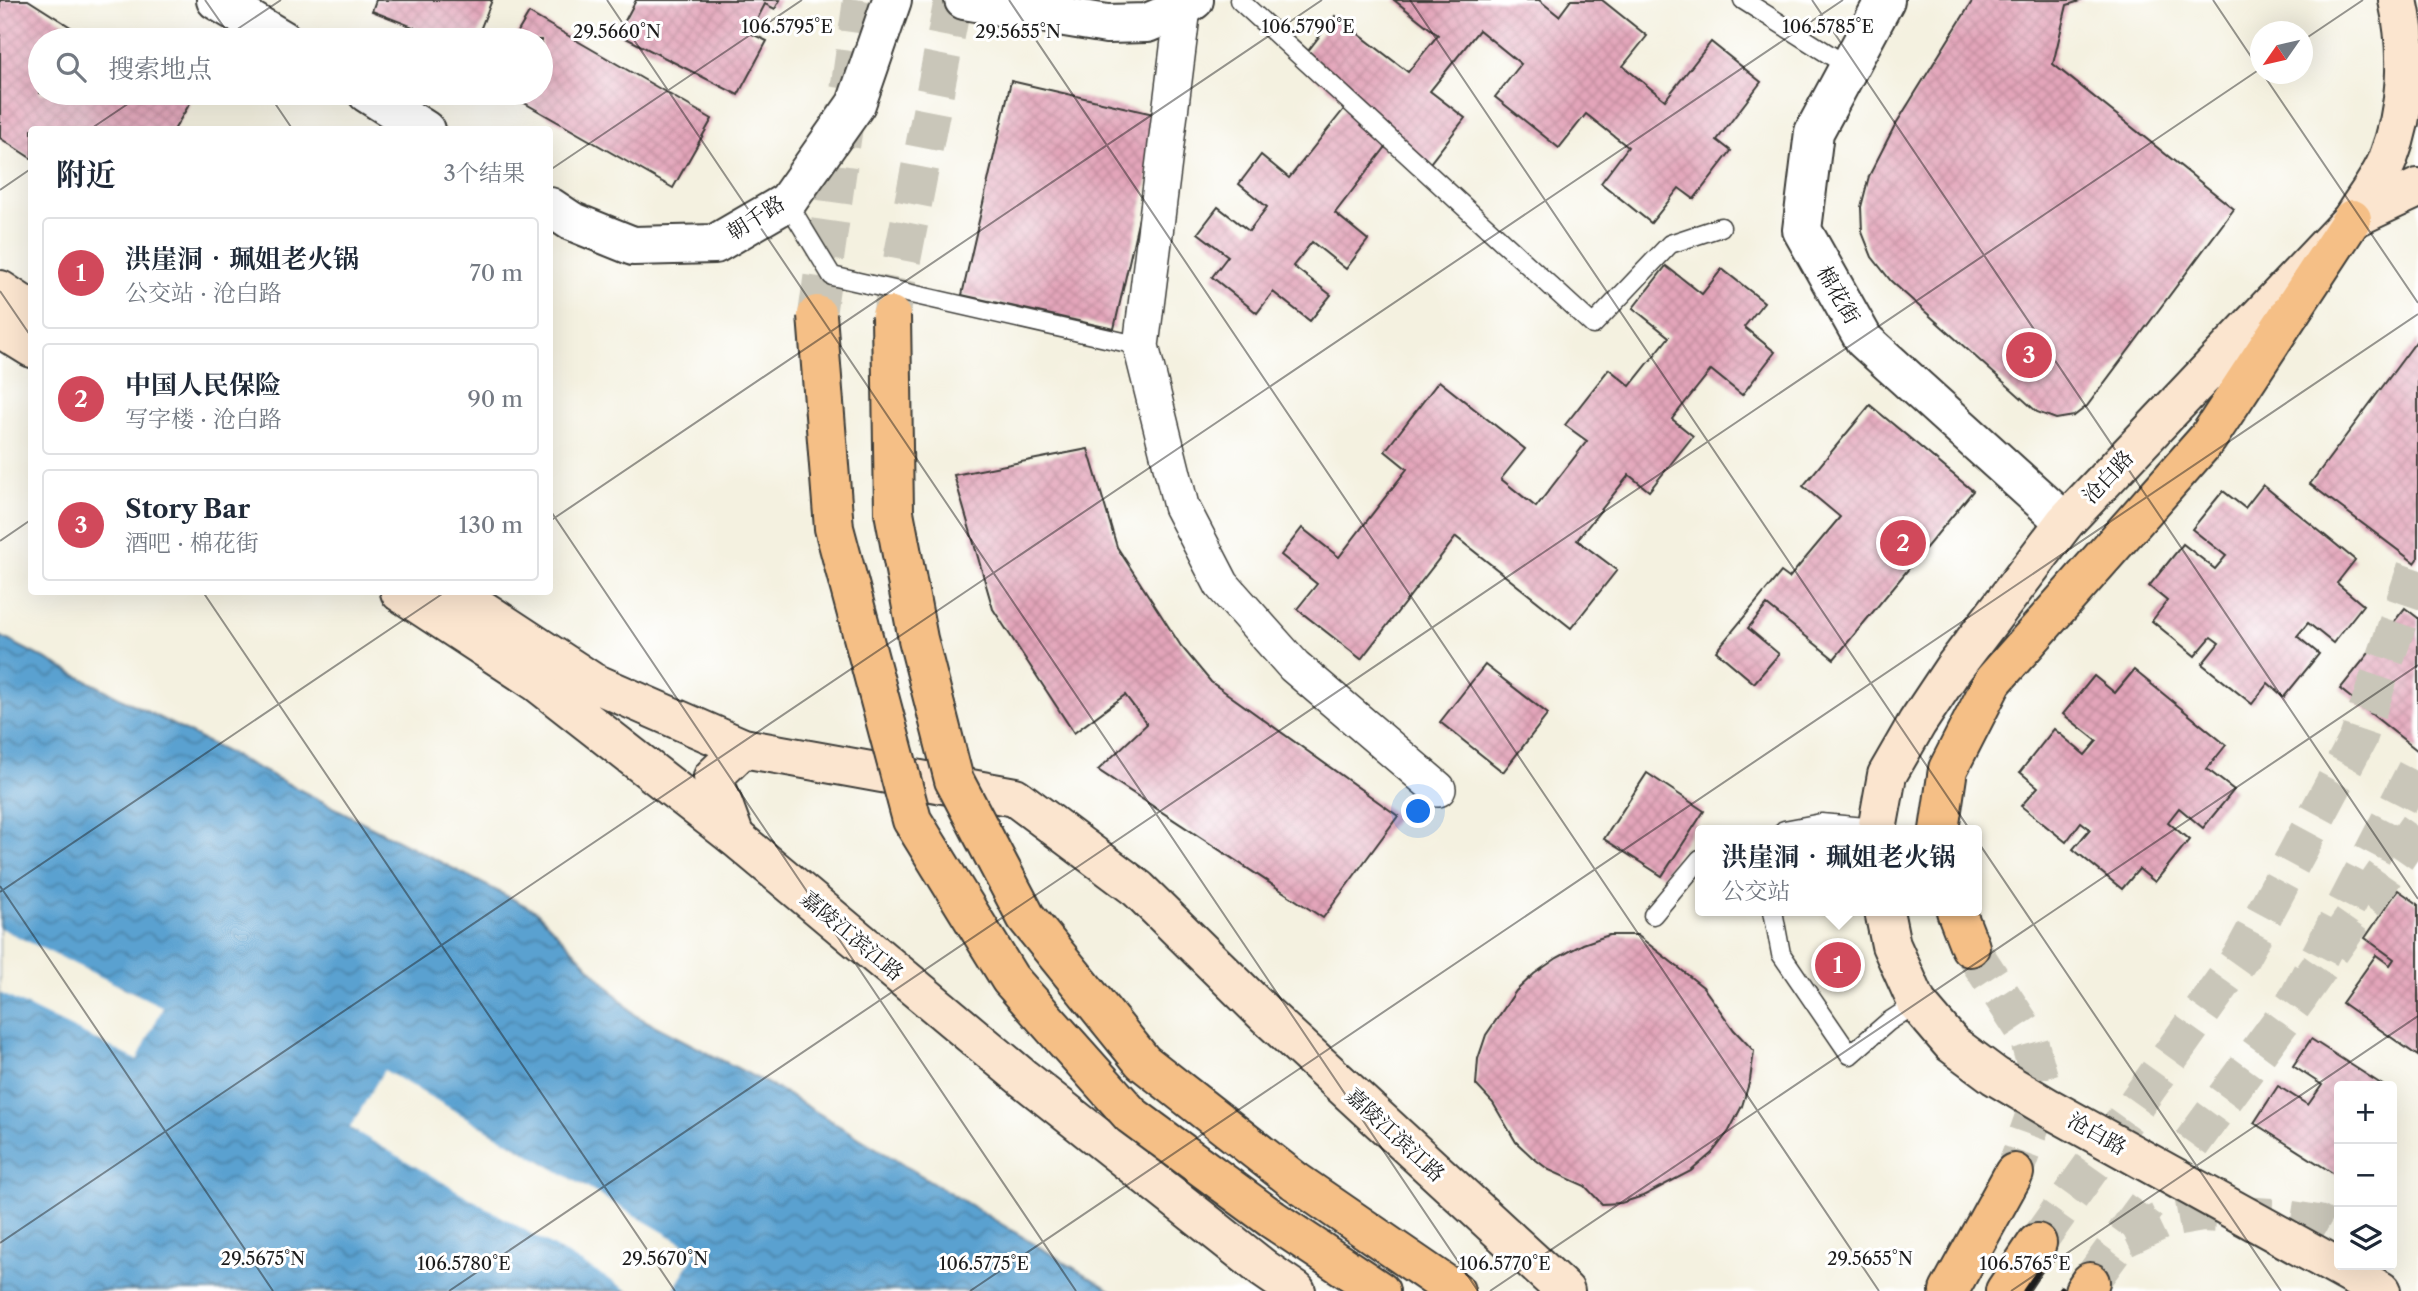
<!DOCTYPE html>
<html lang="zh">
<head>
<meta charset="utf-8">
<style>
	:root { --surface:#fff; --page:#f6f6f7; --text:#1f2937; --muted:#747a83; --line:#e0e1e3; --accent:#d1495b }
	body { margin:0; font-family:"Libre Caslon Text","Noto Serif SC",serif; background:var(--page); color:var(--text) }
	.controls { position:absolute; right:21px; bottom:21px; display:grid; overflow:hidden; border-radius:7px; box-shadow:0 7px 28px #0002 }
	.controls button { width:63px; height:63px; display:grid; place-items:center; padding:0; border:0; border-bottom:2px solid var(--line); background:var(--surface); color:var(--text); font:35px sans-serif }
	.compass { position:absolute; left:2250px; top:21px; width:63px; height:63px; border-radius:50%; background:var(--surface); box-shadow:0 7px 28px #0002; rotate:236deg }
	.you { position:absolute; left:1419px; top:812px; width:24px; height:24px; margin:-18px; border:5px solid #fff; border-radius:50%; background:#1a73e8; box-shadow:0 0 0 10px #1a73e833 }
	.badge { display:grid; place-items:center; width:46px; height:46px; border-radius:50%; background:var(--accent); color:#fff; font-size:23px; font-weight:700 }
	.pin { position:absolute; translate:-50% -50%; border:4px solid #fff; box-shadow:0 2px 7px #0006 }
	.popup { position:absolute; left:1695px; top:825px; width:287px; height:91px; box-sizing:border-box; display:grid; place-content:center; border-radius:7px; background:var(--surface); filter:drop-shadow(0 2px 5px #0005); font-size:23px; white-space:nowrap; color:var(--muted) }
	.popup b { font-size:26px; color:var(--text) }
	.popup::after { content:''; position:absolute; left:50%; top:100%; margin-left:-14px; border:14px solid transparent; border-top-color:var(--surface) }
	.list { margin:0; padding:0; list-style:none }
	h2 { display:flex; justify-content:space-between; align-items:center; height:91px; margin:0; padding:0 28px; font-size:30px }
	h2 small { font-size:23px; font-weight:400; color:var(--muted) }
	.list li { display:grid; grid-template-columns:46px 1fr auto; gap:21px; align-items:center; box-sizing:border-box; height:112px; margin:0 14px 14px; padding:0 14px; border:2px solid var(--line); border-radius:7px }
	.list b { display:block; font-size:26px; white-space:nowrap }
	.list p { margin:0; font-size:23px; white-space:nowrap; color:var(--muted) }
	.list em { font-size:23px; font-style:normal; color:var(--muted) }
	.icon { flex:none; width:38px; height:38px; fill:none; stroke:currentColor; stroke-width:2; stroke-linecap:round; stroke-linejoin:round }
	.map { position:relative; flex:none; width:2418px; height:1291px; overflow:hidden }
	.search { position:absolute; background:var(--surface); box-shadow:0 7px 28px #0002; left:28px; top:28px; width:525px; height:77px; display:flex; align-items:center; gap:18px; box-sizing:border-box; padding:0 24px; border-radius:38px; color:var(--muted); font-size:26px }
	.panel { position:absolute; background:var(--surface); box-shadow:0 7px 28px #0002; left:28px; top:126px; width:525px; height:469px; border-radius:7px }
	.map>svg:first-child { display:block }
	.water { fill:url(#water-waves); stroke:#3b5e76; stroke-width:2 }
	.pier { fill:#f4f1e0 }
	.building { fill:url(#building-cross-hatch) }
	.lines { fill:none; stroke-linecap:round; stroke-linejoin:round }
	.secondary-tunnel { stroke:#c9c6b9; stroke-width:38; stroke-dasharray:38 19; stroke-linecap:butt }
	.primary-tunnel { stroke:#c9c6b9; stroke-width:38; stroke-dasharray:38 19; stroke-linecap:butt }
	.service-casing { stroke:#3c3c39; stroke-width:21 }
	.minor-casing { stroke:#3c3c39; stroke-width:38 }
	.tertiary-casing { stroke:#3c3c39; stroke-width:42 }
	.secondary-casing { stroke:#3c3c39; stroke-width:42 }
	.primary-casing { stroke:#3c3c39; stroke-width:42 }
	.service { stroke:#fff; stroke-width:18 }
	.minor { stroke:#fff; stroke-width:35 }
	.tertiary { stroke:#fff; stroke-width:38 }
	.secondary { stroke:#fbe5cf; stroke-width:38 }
	.primary { stroke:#f5bf86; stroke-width:38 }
	.rail { stroke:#1c1c1c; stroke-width:5 }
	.primary-bridge-casing { stroke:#3c3c39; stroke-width:42; stroke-linecap:butt }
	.primary-bridge { stroke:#f5bf86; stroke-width:38 }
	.ticks { fill:none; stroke:#1c1c1c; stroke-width:2; stroke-opacity:0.45 }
	.labels { text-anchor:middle; stroke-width:6; stroke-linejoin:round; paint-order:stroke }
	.street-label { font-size:21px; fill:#1c1c1c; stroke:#fff }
	.ticks-label { font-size:18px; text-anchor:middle; fill:#1c1c1c; stroke:#fff; stroke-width:6; stroke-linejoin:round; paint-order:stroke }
</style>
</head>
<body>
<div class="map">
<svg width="2418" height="1291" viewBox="0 0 2418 1291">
	<defs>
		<pattern id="water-waves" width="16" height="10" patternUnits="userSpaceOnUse" patternTransform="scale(1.75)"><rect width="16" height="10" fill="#5aa1d0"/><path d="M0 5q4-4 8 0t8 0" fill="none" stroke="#4a82a8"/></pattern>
		<pattern id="building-cross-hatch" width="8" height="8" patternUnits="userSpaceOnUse" patternTransform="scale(1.75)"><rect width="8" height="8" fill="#e3a5ba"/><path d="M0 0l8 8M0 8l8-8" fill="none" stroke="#c28d9f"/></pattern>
	</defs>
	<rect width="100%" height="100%" fill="#fff"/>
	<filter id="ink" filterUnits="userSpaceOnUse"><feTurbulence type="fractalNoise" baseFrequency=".0143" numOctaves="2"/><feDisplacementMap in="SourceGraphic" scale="14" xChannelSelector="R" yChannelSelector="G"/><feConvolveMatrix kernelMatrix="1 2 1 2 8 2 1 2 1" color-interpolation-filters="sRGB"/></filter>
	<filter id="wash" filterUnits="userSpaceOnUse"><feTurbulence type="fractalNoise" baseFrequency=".00686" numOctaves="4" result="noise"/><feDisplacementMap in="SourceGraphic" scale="28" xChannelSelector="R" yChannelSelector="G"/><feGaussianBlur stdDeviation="1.57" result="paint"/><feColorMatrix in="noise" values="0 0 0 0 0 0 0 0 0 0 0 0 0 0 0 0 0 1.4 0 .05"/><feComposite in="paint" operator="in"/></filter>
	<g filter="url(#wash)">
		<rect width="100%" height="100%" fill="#f4f1e0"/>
		<polygon class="water" points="0,636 536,911 636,1016 780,1090 1112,1291 0,1291"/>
		<g class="pier">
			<polygon points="0,928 163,1007 137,1060 0,993"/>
			<polygon points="384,1070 696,1251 673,1291 629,1291 350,1128"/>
		</g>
		<g id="blocks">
			<g class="building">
				<polygon points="0,0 28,0 91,40 40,40 40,93 173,93 190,103 174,130 32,130 32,159 0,138"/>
				<polygon points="376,0 492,0 476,40 446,40 372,11"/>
				<polygon points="636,0 780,0 775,9 765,4 750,33 767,41 738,95 618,34"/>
				<polygon points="1394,0 1539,0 1559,16 1571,0 1602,0 1647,36 1623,66 1665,100 1711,42 1761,82 1717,140 1731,151 1694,199 1679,188 1651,223 1601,183 1628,147 1586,114 1559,148 1495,97 1521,64 1479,30 1430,91 1465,118 1427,167 1392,139 1335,213 1368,240 1346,269 1312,242 1293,266 1331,295 1310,321 1273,292 1257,313 1212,277 1228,256 1198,233 1218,207 1249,231 1267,207 1239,184 1261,155 1289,178 1348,104 1298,64 1335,16 1408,72 1438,35"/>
				<polygon points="1973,0 2083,0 2067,5 2053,64 2234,209 2087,406 2074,416 2056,419 2037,412 1891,281 1872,257 1862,232 1861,207 1869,176 1894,127"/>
				<polygon points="529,13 712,119 673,188 507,93 541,93 541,40 513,40"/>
				<polygon points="1011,81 1162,116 1114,329 962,295"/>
				<polygon points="1666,266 1702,294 1722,269 1764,302 1744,327 1775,352 1742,395 1711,370 1672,419 1693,436 1649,491 1629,475 1577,540 1617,570 1571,628 1456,537 1361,659 1297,609 1317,584 1281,555 1302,528 1339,557 1407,469 1385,451 1439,381 1525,449 1501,479 1536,507 1587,441 1565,425 1609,369 1630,386 1669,337 1633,308"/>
				<polygon points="2418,339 2418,559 2415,563 2310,484"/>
				<polygon points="1870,405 1973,491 1834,659 1767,605 1748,628 1779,654 1754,683 1716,651 1781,572 1789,578 1840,517 1803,486"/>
				<polygon points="1088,449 1117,547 1181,646 1211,682 1398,816 1323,918 1098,770 1147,724 1125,695 1074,733 993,609 954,475"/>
				<polygon points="2263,485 2355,560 2337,583 2363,605 2333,643 2308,623 2297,636 2319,654 2284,697 2268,683 2252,704 2202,664 2219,643 2211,637 2195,656 2152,621 2167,601 2149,586 2183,544 2215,569 2226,556 2192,529 2223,491 2245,508"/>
				<polygon points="2405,608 2418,618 2418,751 2340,689"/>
				<polygon points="1485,665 1548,714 1503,772 1440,722"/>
				<polygon points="2134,670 2226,745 2207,769 2234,790 2203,828 2179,808 2168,822 2189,840 2155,882 2139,869 2122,889 2073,849 2090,829 2081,822 2066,842 2021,806 2038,787 2020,772 2054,729 2085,755 2097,741 2063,714 2094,676 2115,693"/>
				<polygon points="1647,773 1704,811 1662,876 1604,839"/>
				<polygon points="2398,890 2418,904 2418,1056 2342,1003 2376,955 2390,965 2394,959 2365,938"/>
				<polygon points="1609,935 1637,935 1703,987 1734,1030 1754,1051 1750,1080 1742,1106 1729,1131 1712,1153 1691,1171 1643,1196 1621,1203 1602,1204 1585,1186 1549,1170 1532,1157 1516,1142 1493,1103 1476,1085 1478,1059 1486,1035 1516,991 1534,974 1557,958 1583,944"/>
				<polygon points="2311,1039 2384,1086 2339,1086 2339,1177 2254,1123 2278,1086 2308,1105 2322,1085 2293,1066"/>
			</g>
		</g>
	</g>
	<g filter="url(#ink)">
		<use href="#blocks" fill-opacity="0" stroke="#3c3c39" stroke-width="2"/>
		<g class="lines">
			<polyline class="secondary-tunnel" points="2298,998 2418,826"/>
			<g class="primary-tunnel">
				<polyline points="817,315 862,0"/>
				<polyline points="891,316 953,0"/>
				<polyline points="1970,947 2027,1034 2043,1091 2014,1173"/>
				<polyline points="2125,1238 2163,1220 2202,1213 2273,1217 2318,1224 2339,1236"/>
				<polyline points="2037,1243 2241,957 2358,739 2418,563"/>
				<polyline points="2090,1282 2298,998 2418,766"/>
			</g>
			<defs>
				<g id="service">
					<polyline points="1239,0 1593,325 1670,244 1721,227"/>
					<polyline points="1743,0 1849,67"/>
					<polyline points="787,202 832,276 1141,346"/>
					<polyline points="1784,830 1821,823 1877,828"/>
					<polyline points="1773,911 1781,954 1850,1055 1888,1022 1917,1003"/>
					<polyline points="1653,915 1700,859"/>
				</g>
				<polyline id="minor" points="1183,8 1141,346 1181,506 1222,585 1294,666 1438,789"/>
				<g id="tertiary">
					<polyline points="216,0 283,40"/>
					<polyline points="964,0 1107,24 1147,23 1183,8 1194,0"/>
					<polyline points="1885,0 1814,132 1802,230 1864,340 2065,522"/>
					<polyline points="367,93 425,130"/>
					<polyline points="550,207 571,221 633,246 715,244 787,202 856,104 892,0"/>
				</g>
				<g id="secondary">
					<path d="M2352 219C2363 200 2380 180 2388 159 2407 110 2410 52 2398 0"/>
					<polyline points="0,290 32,311"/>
					<polyline points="0,328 32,348"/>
					<polyline points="400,592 537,682 735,837 1023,1078 1264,1269 1296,1291"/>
					<polyline points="455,592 592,682 743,748 1015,797 1138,889 1266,1015 1565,1291"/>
					<polyline points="1877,830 1887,775 1917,723 1953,669 2065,522 2352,219 2418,188"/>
					<polyline points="735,837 713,777 743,748"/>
					<polyline points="1884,911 1891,945 1917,1003 1952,1044 1995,1076 2049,1108 2381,1291"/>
				</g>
				<g id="primary">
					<polyline points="1939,830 1948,769 1993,681 2208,438 2352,219"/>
					<polyline points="1956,911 1970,947"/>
					<polyline points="1295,1181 1455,1291"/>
					<polyline points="1272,1219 1380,1291"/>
					<polyline points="1949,1291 2014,1173"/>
					<polyline points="2005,1291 2037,1243"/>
					<polyline points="2084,1291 2090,1282"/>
				</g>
			</defs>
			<use href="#service" class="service-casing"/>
			<use href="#minor" class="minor-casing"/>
			<use href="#tertiary" class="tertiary-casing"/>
			<use href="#secondary" class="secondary-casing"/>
			<use href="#primary" class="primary-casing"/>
			<use href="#service" class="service"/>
			<use href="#minor" class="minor"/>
			<use href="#tertiary" class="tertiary"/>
			<use href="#secondary" class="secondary"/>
			<use href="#primary" class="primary"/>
			<g class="rail">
				<polyline points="2025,1291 2038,1272"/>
				<polyline points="2059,1291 2061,1288"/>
			</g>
			<defs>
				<g id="primary-bridge">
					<polyline points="817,315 834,528 912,820 1010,979 1131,1115 1272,1219"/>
					<polyline points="891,316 894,512 918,639 954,780 1026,917 1143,1062 1295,1181"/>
				</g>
			</defs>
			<use href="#primary-bridge" class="primary-bridge-casing"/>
			<use href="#primary-bridge" class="primary-bridge"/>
		</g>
	</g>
	<path class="ticks" d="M205 0 233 40M607 0 1478 1291M1009 0 1879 1291M1410 0 2281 1291M1812 0 2418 899M2213 0 2260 70M221 40 281 0M2302 41 2363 0M2263 74 2418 303M268 93 293 130M89 130 144 93M550 170 802 0M0 190 32 168M0 291 32 338M550 510 1076 1291M550 521 1322 0M0 541 32 519M203 592 675 1291M0 886 273 1291M0 892 445 592M0 1243 1843 0M449 1291 2260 69M970 1291 2418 314M1490 1291 2418 665M2011 1291 2418 1016"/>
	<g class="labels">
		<g class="street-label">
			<text transform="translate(756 218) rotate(-32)" y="7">朝千路</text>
			<text transform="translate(1838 295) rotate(60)" y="7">棉花街</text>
			<text transform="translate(2108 477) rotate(-47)" y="7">沧白路</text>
			<text transform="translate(852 936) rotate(40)" y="7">嘉陵江滨江路</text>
			<text transform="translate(2097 1134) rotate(29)" y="7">沧白路</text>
			<text transform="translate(1395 1135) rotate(43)" y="7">嘉陵江滨江路</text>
		</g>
	</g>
	<g class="ticks-label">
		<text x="787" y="33">106.5795°E</text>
		<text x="1308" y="33">106.5790°E</text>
		<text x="1828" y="33">106.5785°E</text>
		<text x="617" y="38">29.5660°N</text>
		<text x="1018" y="38">29.5655°N</text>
		<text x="263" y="1265">29.5675°N</text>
		<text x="665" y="1265">29.5670°N</text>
		<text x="1870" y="1265">29.5655°N</text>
		<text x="464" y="1270">106.5780°E</text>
		<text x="984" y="1270">106.5775°E</text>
		<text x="1505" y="1270">106.5770°E</text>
		<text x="2025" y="1270">106.5765°E</text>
	</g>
</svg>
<div class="controls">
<button>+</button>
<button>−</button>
<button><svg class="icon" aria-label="layers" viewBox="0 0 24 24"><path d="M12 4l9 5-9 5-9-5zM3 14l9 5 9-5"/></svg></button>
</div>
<svg class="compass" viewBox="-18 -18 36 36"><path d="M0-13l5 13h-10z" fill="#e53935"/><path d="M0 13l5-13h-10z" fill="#747a83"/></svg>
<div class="you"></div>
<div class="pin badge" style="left:1838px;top:965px">1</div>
<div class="popup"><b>洪崖洞‧珮姐老火锅</b>公交站</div>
<div class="pin badge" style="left:1903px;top:543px">2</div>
<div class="pin badge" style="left:2029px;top:355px">3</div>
<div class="search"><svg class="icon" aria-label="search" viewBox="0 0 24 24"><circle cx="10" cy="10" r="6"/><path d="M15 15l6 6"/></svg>搜索地点</div>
<section class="panel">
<h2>附近<small>3个结果</small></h2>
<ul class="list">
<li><span class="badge">1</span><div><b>洪崖洞‧珮姐老火锅</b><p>公交站 · 沧白路</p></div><em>70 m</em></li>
<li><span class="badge">2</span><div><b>中国人民保险</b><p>写字楼 · 沧白路</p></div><em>90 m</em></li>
<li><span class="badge">3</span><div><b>Story Bar</b><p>酒吧 · 棉花街</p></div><em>130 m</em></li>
</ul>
</section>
</div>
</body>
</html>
